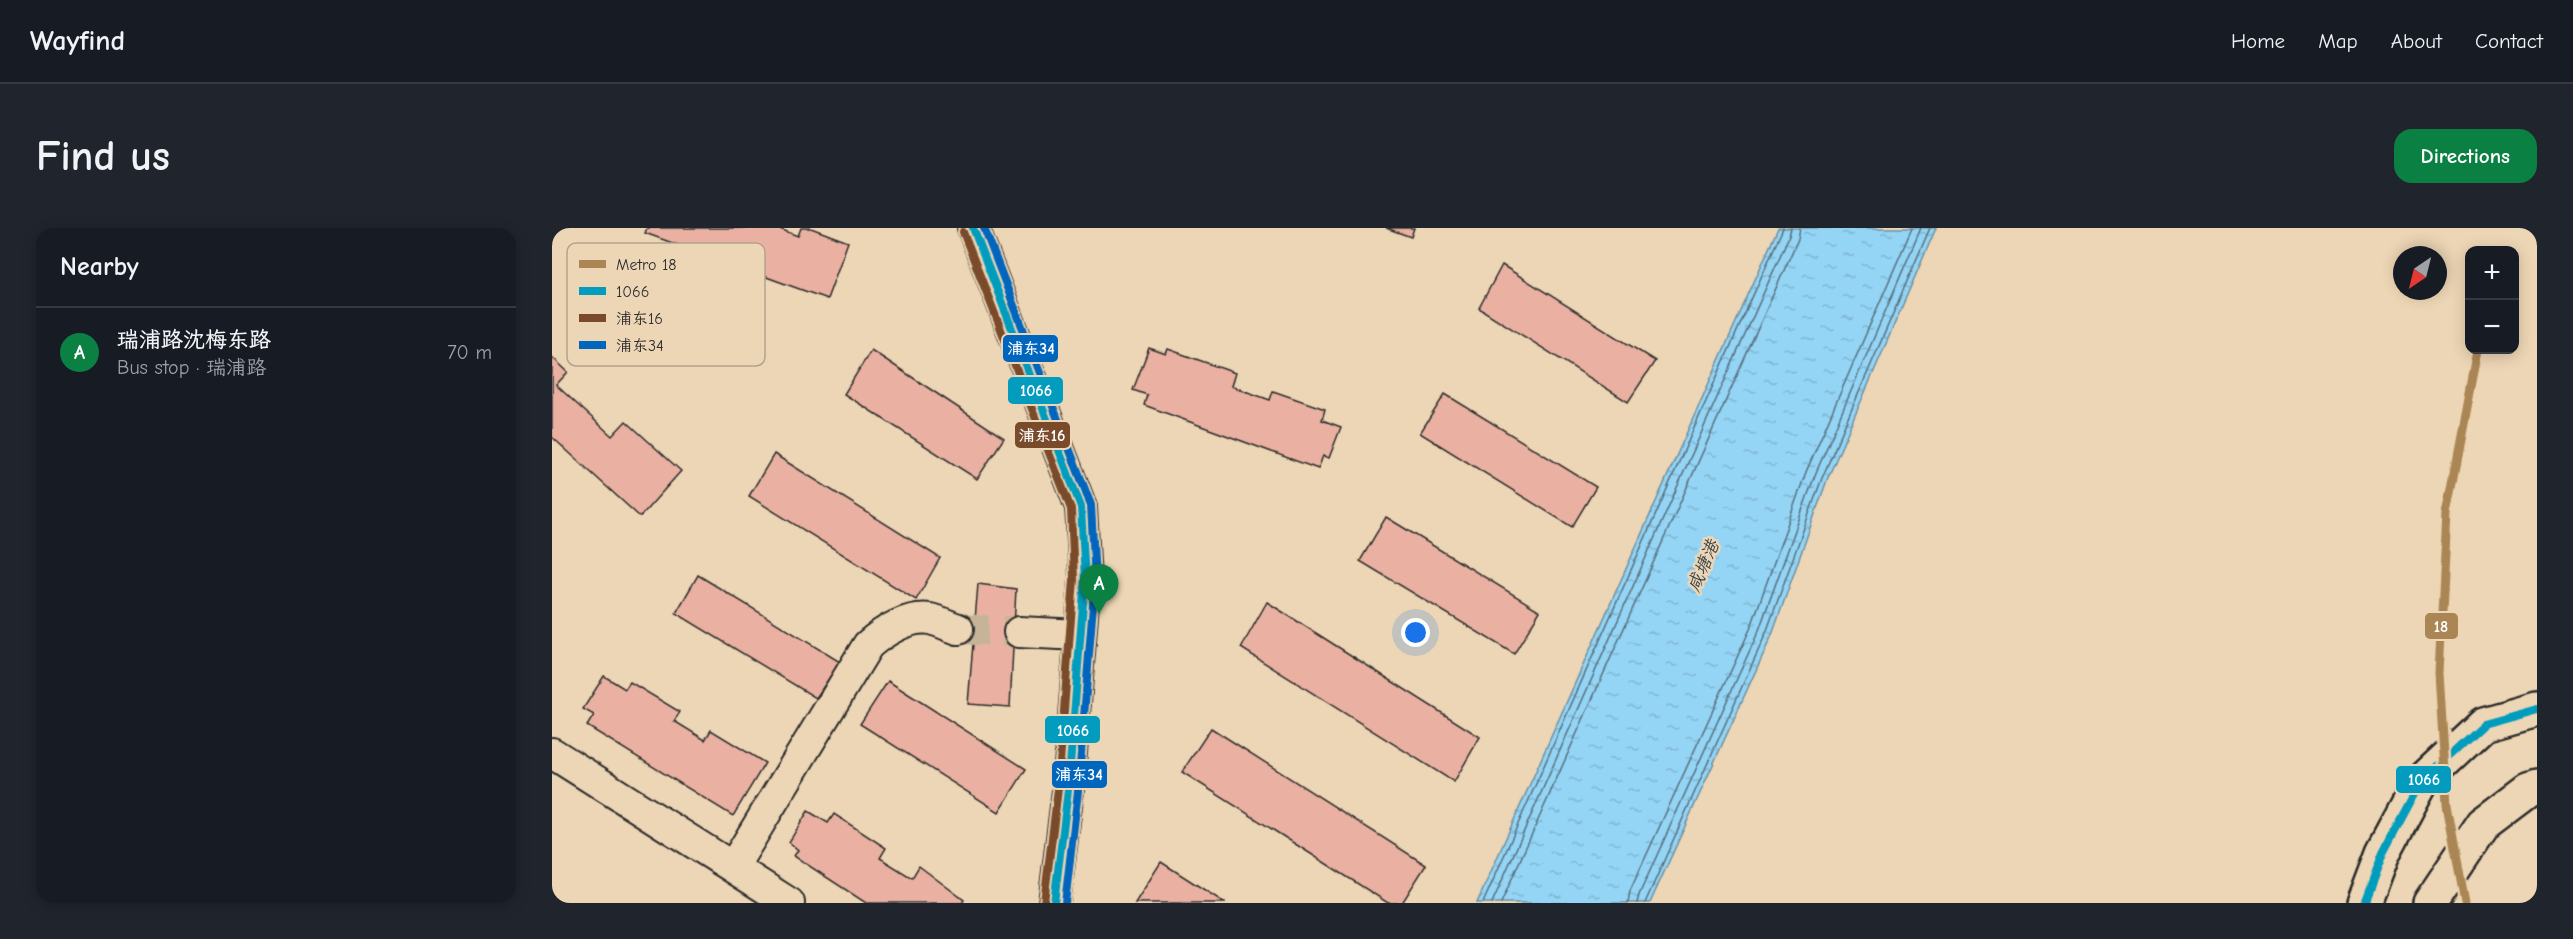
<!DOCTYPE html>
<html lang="en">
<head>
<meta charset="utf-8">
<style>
	:root { --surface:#171b24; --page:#20242c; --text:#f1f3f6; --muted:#9ea1a6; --line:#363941; --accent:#0b8043 }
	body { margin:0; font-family:"Comic Neue","LXGW WenKai TC",sans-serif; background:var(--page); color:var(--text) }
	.controls { position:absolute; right:18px; top:18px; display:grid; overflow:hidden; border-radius:12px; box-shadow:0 3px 15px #0003 }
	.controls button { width:54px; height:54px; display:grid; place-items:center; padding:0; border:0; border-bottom:2px solid var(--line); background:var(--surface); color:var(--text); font:30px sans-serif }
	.compass { position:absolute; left:1841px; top:18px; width:54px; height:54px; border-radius:50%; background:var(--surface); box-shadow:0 3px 15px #0003; rotate:215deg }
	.you { position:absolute; left:864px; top:405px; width:21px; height:21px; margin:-15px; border:4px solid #fff; border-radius:50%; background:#1a73e8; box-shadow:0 0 0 9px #1a73e833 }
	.badge { display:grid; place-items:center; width:39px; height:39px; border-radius:50%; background:var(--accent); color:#fff; font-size:20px; font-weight:700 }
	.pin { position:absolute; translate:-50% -50px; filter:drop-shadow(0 2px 3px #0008) }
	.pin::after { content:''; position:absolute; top:32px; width:21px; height:18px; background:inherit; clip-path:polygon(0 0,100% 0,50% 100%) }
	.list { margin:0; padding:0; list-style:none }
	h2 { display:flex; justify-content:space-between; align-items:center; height:78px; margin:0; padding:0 24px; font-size:26px }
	h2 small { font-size:20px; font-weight:400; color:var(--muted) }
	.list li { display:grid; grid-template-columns:39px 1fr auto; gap:18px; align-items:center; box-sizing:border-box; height:90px; padding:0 24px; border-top:2px solid var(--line) }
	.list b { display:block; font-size:22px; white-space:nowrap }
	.list p { margin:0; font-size:20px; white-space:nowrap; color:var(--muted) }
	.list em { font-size:20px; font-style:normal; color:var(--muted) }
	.map { position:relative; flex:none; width:1985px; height:675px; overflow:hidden; border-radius:18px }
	header { display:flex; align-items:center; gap:36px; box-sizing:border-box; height:84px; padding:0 30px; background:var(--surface); border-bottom:2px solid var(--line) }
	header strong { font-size:28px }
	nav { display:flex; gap:33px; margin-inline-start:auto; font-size:21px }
	.intro { display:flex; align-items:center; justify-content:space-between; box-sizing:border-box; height:144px; padding:0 36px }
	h1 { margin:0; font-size:42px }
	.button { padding:15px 27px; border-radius:18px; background:var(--accent); color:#fff; font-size:21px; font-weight:700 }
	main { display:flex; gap:36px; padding:0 36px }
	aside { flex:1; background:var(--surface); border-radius:18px; box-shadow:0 3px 15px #0003 }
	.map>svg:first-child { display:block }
	.water { fill:url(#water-ripples); stroke:#6a90a4; stroke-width:1.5 }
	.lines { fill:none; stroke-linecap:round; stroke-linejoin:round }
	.shore { stroke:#556f7c; stroke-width:1.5 }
	.building { fill:#eab1a2; stroke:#2b2b2b; stroke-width:1.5 }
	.minor-tunnel { stroke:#c6b499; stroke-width:30; stroke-dasharray:30 15; stroke-linecap:butt }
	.minor-casing { stroke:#2b2b2b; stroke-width:34 }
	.major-casing { stroke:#2b2b2b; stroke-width:38 }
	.minor { stroke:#edd6b5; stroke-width:30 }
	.major { stroke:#edd6b5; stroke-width:33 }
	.bus-1-casing { stroke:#edd6b5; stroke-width:12 }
	.bus-2-casing { stroke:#edd6b5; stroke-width:12 }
	.bus-3-casing { stroke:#edd6b5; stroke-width:12 }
	.bus-1 { stroke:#049cbe; stroke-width:8 }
	.bus-2 { stroke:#7a4b2a; stroke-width:8 }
	.bus-3 { stroke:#0065bd; stroke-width:8 }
	.metro-1-casing { stroke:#edd6b5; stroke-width:14 }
	.metro-1 { stroke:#ab8654; stroke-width:9 }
	.labels { text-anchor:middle; stroke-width:5; stroke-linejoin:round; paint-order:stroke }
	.water-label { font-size:18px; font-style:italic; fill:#3b4449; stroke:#edd6b5 }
	.key { fill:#edd6b5; stroke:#b3a38c; stroke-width:1.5 }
	.key-label { font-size:16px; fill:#2b2b2b }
	.line-badge { stroke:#edd6b5; stroke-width:2 }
	.badge-label { font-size:16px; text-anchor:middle; font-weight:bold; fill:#fff }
</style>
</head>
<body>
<header>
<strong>Wayfind</strong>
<nav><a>Home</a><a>Map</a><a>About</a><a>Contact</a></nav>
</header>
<div class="intro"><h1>Find us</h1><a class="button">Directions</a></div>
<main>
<aside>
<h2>Nearby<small></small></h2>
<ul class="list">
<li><span class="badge">A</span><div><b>瑞浦路沈梅东路</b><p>Bus stop · 瑞浦路</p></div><em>70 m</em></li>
</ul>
</aside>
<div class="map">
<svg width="1985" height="675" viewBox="0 0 1985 675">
	<defs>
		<pattern id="water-ripples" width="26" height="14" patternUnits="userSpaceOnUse" patternTransform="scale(1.5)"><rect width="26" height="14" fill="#94d4f5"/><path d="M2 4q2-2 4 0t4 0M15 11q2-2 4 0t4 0" fill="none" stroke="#80b6d2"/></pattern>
	</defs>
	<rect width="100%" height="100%" fill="#edd6b5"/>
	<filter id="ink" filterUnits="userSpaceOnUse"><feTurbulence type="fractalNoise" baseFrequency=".0167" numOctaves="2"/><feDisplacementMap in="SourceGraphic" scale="12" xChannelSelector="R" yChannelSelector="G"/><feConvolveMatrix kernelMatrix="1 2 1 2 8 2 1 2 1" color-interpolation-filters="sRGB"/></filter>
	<g filter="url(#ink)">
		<polygon class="water" points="1226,0 1384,0 1275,252 1220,407 1098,675 925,675"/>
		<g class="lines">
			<g class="shore">
				<polyline points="931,675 1231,0"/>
				<polyline points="940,675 1237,8 1239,0"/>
				<polyline points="949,675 1246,11 1248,0"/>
				<polyline points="1076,675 1078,663 1199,399 1254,244 1360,0"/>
				<polyline points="1085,675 1087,667 1207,402 1263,247 1369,0"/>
				<polyline points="1093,675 1214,405 1270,250 1378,0"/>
			</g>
		</g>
		<g class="building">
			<polygon points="95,0 225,0 246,8 249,0 259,0 296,14 275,71 93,5"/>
			<polygon points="834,0 862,0 859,9"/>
			<polygon points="950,37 1103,133 1076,174 927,80"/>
			<polygon points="597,120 614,126 616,121 683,145 679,158 718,172 721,163 773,181 770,192 789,199 777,230 771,228 766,241 592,177 595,167 581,162"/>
			<polygon points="319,122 452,210 425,251 292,166"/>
			<polygon points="0,129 16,144 4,157 60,208 74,193 129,243 88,289 0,209"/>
			<polygon points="893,166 1044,259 1020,299 868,205"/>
			<polygon points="222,226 388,330 364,372 197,268"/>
			<polygon points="834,289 988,383 962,426 808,333"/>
			<polygon points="146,347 288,434 264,470 124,385"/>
			<polygon points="426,356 464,361 458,479 416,476"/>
			<polygon points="715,374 928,509 902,554 689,420"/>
			<polygon points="52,448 73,461 78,454 128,484 122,493 153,512 159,502 213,535 181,588 35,498 42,487 31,481"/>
			<polygon points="336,453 474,541 447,584 308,496"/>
			<polygon points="659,500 874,637 850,675 836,675 630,544"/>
			<polygon points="256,583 276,595 282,586 334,620 328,630 360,650 367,638 412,672 410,675 314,675 242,628 246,622 237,614"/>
			<polygon points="609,634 673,675 583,675"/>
		</g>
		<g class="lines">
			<polyline class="minor-tunnel" points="406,401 467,404"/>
			<defs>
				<g id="minor">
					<polyline points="421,0 529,279 533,351 516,562 502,675"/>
					<polyline points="467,404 528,407"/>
					<polyline points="0,525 237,675"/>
					<path d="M181 639 316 417C332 403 356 388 378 391 387 393 397 398 406 401"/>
				</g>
				<g id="major">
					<polyline points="1812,675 1831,625 1869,554 1931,496 1985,481"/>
					<polyline points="1878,675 1931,596 1976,562 1985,559"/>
				</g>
			</defs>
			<use href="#minor" class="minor-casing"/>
			<use href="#major" class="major-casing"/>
			<use href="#minor" class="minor"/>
			<use href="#major" class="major"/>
			<defs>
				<g id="bus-1">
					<polyline points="421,0 529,279 533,351 516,562 502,675"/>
					<polyline points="1812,675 1831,625 1869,554 1931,496 1985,481"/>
				</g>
				<polyline id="bus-2" points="411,4 519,281 522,351 506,561 492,674"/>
				<polyline id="bus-3" points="432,0 539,277 543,352 526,563 513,675"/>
			</defs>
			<use href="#bus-1" class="bus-1-casing"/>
			<use href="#bus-2" class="bus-2-casing"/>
			<use href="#bus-3" class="bus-3-casing"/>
			<use href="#bus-1" class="bus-1"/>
			<use href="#bus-2" class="bus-2"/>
			<use href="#bus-3" class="bus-3"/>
			<defs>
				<polyline id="metro-1" points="1913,675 1895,576 1887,445 1895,286 1926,122"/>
			</defs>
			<use href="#metro-1" class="metro-1-casing"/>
			<use href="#metro-1" class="metro-1"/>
		</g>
	</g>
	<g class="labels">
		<g class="water-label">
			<text transform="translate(1151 338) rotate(-67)" y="6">咸塘港</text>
		</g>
	</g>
	<rect x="15" y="15" width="198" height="123" rx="9" class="key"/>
	<rect x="27" y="32" width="27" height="8" fill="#ab8654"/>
	<rect x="27" y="59" width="27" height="8" fill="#049cbe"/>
	<rect x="27" y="86" width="27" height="8" fill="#7a4b2a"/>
	<rect x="27" y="113" width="27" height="8" fill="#0065bd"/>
	<g class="key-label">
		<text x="64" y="42">Metro 18</text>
		<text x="64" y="69">1066</text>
		<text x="64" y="96">浦东16</text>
		<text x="64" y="123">浦东34</text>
	</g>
	<g class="line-badge">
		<rect x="450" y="106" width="57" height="29" rx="6" fill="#0065bd"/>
		<rect x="455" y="148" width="57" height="29" rx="6" fill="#049cbe"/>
		<rect x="462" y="193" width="57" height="28" rx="6" fill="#7a4b2a"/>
		<rect x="1872" y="384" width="35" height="28" rx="6" fill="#ab8654"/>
		<rect x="492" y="487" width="57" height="29" rx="6" fill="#049cbe"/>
		<rect x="499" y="532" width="57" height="29" rx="6" fill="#0065bd"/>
		<rect x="1843" y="537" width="57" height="29" rx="6" fill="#049cbe"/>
	</g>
	<g class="badge-label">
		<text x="479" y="126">浦东34</text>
		<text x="484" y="168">1066</text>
		<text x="490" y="213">浦东16</text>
		<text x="1889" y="404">18</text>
		<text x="521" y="508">1066</text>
		<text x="527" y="552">浦东34</text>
		<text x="1872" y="557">1066</text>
	</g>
</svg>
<div class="controls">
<button>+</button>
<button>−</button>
</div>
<svg class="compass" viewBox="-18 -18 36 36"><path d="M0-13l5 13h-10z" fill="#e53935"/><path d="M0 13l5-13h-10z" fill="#9ea1a6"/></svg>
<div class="you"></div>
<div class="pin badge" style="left:547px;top:386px">A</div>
</div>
</main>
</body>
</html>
